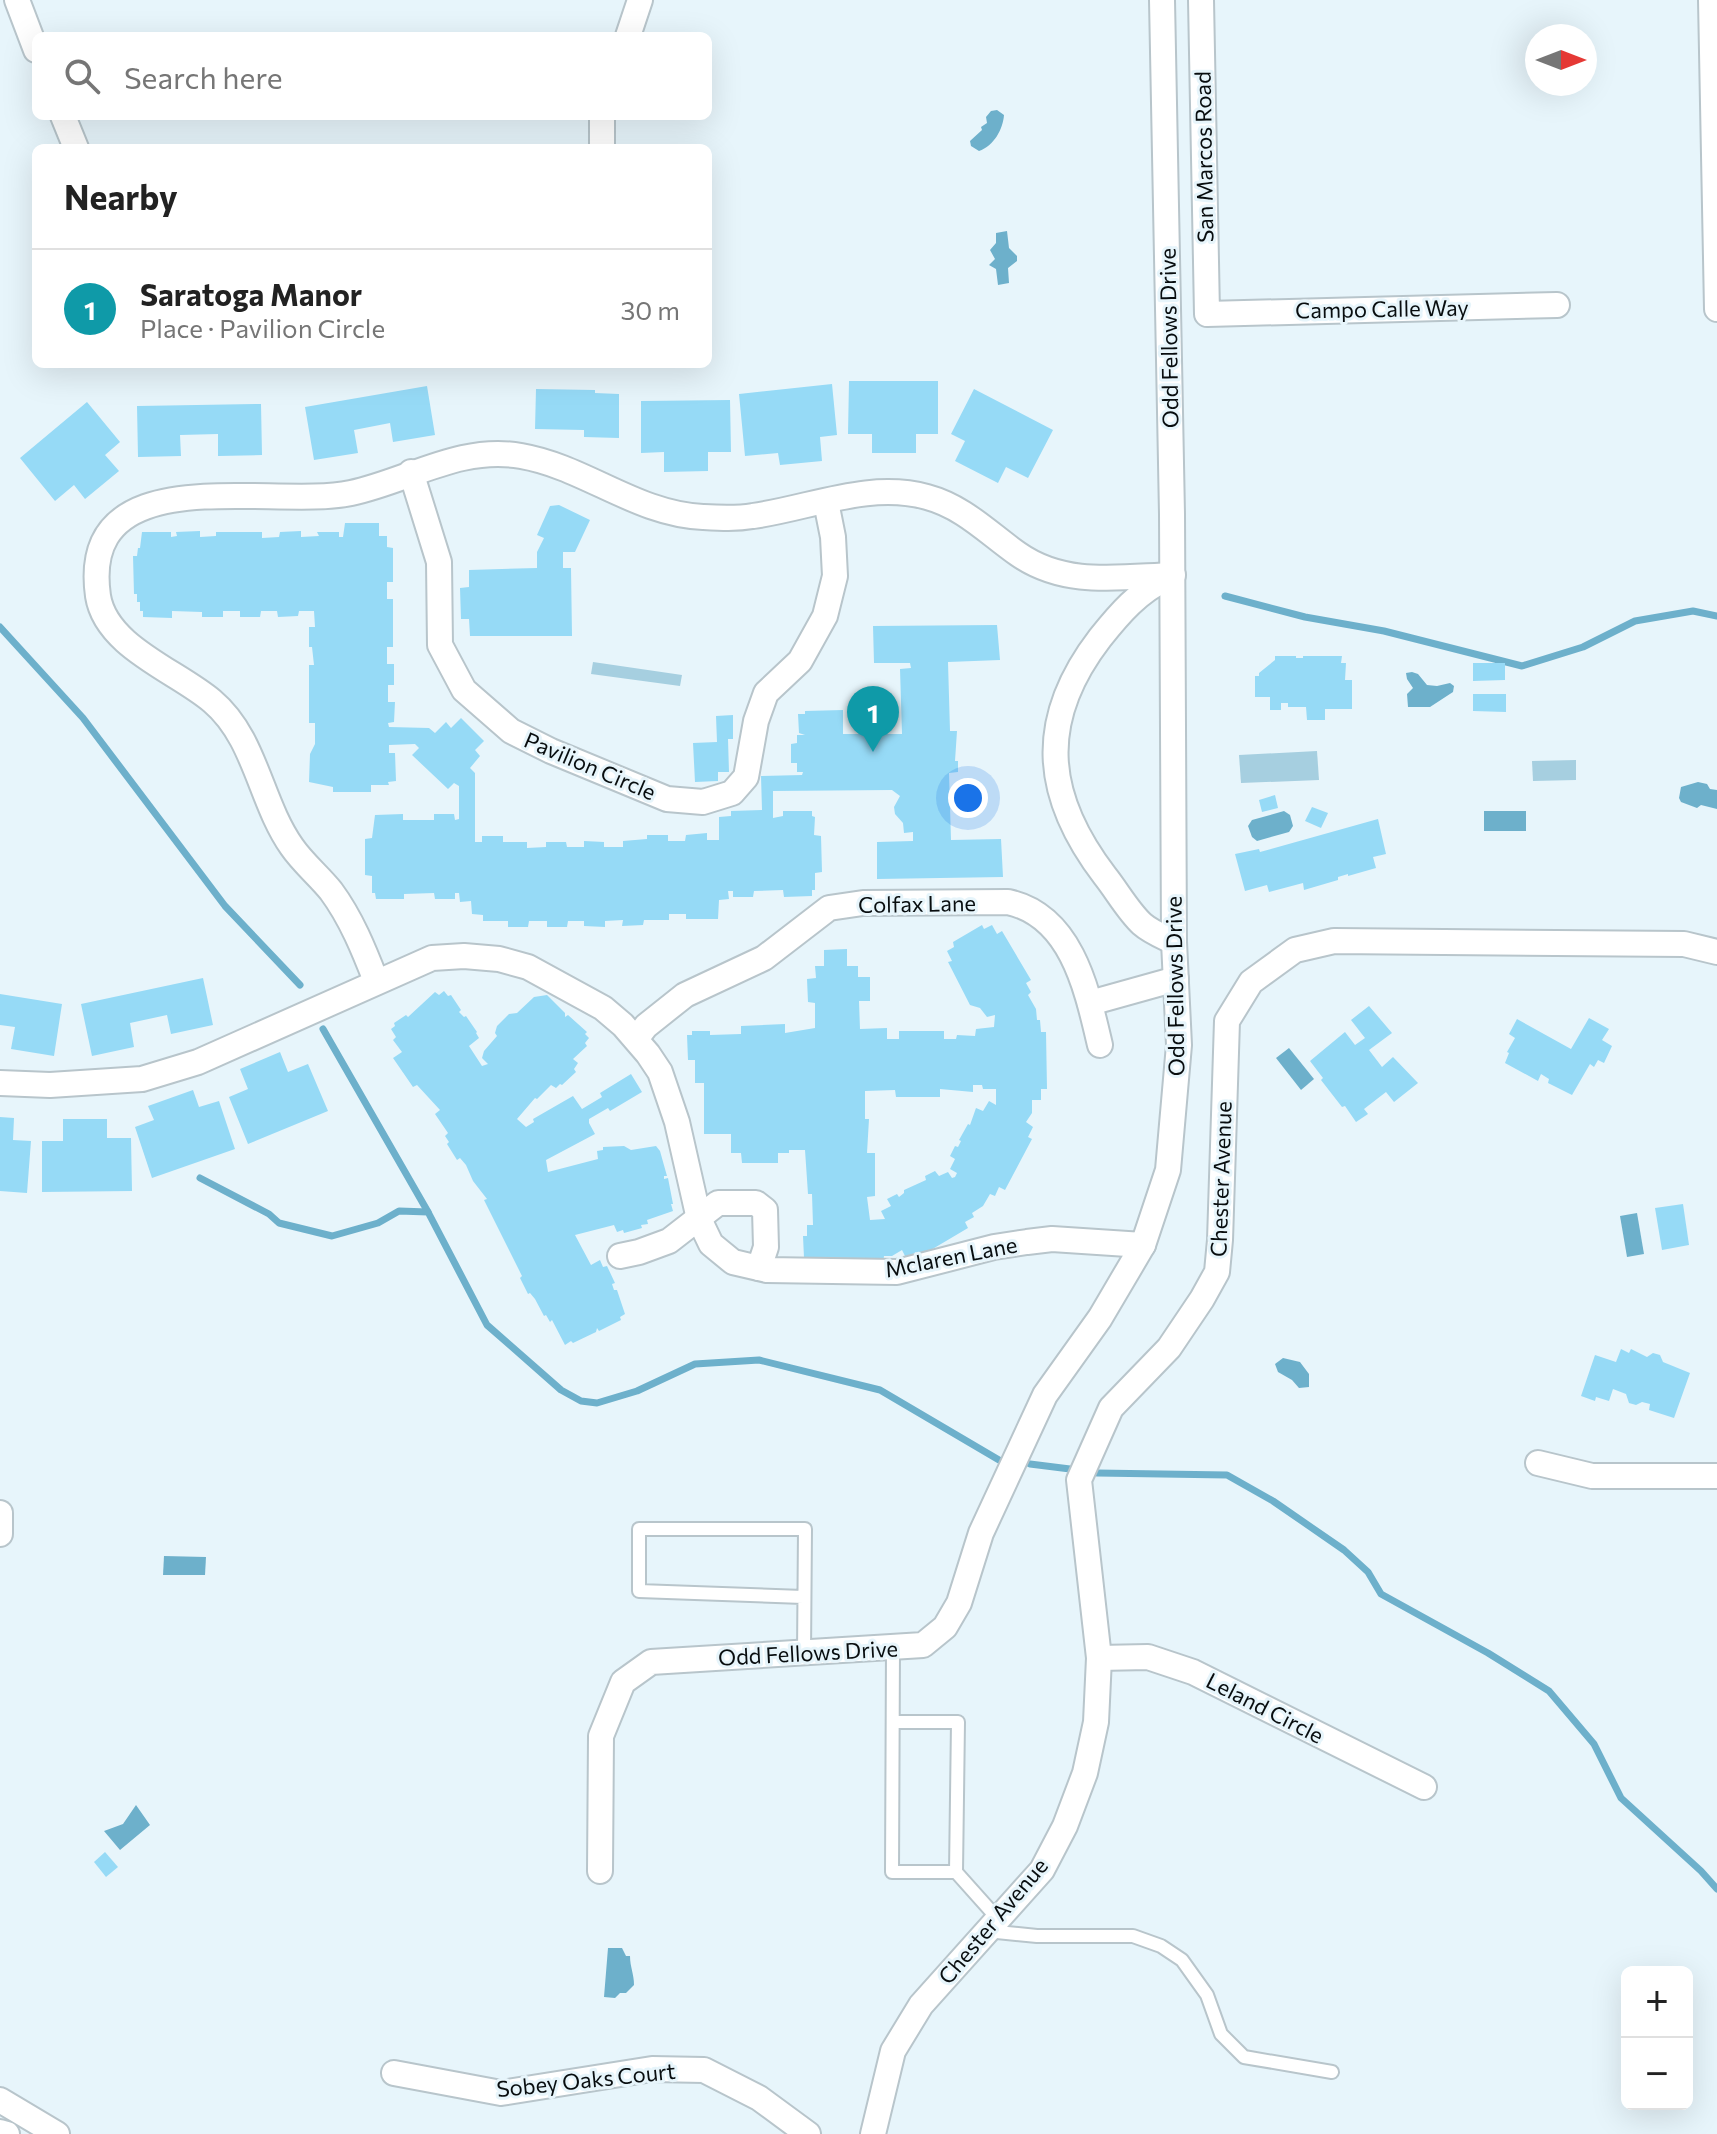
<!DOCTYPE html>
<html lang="en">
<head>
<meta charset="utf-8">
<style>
	:root { --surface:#fff; --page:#f6f6f6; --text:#222; --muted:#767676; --line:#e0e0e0; --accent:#db2777 }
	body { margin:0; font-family:Commissioner,sans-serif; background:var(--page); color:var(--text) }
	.controls { position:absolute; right:24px; bottom:24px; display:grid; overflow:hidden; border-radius:12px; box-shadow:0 8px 32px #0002 }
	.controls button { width:72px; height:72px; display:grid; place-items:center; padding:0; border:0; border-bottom:2px solid var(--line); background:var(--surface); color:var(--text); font:40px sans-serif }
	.compass { position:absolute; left:1525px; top:24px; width:72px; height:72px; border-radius:50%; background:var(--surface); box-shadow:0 8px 32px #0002; rotate:90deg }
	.you { position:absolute; left:968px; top:798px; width:28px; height:28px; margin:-20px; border:6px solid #fff; border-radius:50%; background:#1a73e8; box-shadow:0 0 0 12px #1a73e833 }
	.badge { display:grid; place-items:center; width:52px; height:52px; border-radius:50%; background:var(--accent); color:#fff; font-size:26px; font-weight:700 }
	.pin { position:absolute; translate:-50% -66px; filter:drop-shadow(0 2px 4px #0008) }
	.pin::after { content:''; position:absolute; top:42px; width:28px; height:24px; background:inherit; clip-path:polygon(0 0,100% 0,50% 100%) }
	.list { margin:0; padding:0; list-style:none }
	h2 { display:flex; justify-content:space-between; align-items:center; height:104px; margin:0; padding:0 32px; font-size:34px }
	h2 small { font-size:26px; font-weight:400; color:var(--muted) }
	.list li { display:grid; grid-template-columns:52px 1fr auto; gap:24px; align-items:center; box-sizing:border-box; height:120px; padding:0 32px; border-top:2px solid var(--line) }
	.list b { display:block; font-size:30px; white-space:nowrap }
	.list p { margin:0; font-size:26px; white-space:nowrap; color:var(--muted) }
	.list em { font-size:26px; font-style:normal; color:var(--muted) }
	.icon { flex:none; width:44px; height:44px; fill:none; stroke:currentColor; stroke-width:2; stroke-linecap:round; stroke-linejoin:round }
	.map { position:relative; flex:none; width:1717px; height:2134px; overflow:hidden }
	.search { position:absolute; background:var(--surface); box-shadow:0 8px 32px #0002; left:32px; top:32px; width:680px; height:88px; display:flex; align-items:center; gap:20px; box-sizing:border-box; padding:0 28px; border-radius:12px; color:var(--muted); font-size:30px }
	.panel { position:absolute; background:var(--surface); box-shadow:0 8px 32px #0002; left:32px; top:144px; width:680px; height:224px; border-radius:12px }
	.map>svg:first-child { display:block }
	.green { fill:#a6cfe0 }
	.water { fill:#6db0cb }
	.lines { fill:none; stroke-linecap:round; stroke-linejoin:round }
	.stream { stroke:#6db0cb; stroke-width:7 }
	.building { fill:#96daf6; fill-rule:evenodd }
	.service-casing { stroke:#b8c5cb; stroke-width:16 }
	.minor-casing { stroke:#b8c5cb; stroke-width:28 }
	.service { stroke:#fff; stroke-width:12 }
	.minor { stroke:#fff; stroke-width:24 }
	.labels { text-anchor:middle; stroke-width:6; stroke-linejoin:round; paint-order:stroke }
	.street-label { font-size:22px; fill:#080d0f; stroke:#e7f5fb }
</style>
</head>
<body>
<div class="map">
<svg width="1717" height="2134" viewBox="0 0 1717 2134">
	<rect width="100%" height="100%" fill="#e7f5fb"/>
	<g class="green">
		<polygon points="593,662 682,675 680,686 591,674"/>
		<polygon points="1317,751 1319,780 1241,783 1239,755"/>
		<polygon points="1576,760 1576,780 1533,781 1532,761"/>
	</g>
	<g class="water">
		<path d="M997 110 1004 115C1003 129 994 146 979 151L971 146 970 141 982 130 981 127 987 123 986 117 991 111Z"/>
		<polygon points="1007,231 1009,248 1017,256 1017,261 1008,268 1009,283 998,285 996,269 989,265 995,259 990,250 996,243 996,233"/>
		<polygon points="1412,672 1418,674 1427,685 1437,686 1450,683 1454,686 1453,692 1430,707 1408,707 1407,694 1413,688 1407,679 1406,673"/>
		<polygon points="1698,782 1707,784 1710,789 1717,790 1717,809 1701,805 1697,808 1681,802 1679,798 1681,787"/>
		<polygon points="1284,811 1290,815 1293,826 1289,832 1257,841 1252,837 1248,826 1252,820"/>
		<rect x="1484" y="811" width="42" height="20"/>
		<polygon points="1289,1048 1314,1079 1301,1090 1276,1058"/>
		<polygon points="1637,1213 1644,1254 1627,1257 1620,1216"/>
		<polygon points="1283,1358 1300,1362 1309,1374 1309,1387 1299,1388 1292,1380 1278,1372 1275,1364"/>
		<polygon points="164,1556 206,1557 205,1575 163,1575"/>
		<polygon points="136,1805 150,1825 120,1850 104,1831 123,1824"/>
		<path d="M608 1948H622L626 1956H630C630 1967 634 1974 634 1985L626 1993H620L615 1998 604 1997Z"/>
	</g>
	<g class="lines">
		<g class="stream">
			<polyline points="1225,596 1305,617 1384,631 1522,666 1583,647 1635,621 1693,611 1717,616"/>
			<polyline points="0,627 83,718 225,906 300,985"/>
			<polyline points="323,1029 428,1212"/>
			<polyline points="200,1178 269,1214 279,1223 332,1236 378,1223 399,1211 428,1212 487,1325 561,1390 581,1401 597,1403 637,1391 695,1364 759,1360 880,1390 999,1460"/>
			<polyline points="1030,1464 1070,1469"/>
			<polyline points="1097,1473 1227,1475 1273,1501 1344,1550 1368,1572 1381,1594 1488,1653 1549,1691 1594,1744 1621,1798 1701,1871 1717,1889"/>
		</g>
	</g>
	<g class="building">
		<polygon points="849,381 938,381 938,434 916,434 916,453 872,453 872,434 848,434"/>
		<polygon points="832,384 837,435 820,437 822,461 780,465 778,453 745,456 739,394"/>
		<polygon points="427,386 435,435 393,442 390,423 354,430 358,453 314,460 305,407"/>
		<polygon points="536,389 595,390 595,393 619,394 619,438 584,437 584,430 535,429"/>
		<polygon points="974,389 1053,430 1028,478 1006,467 998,483 955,461 965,441 951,434"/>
		<polygon points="730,400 731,452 708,452 708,471 664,472 664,452 641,453 641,401"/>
		<polygon points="87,402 120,442 105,455 119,471 85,499 74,485 55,501 20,458"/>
		<polygon points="261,404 262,455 218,456 218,434 180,435 181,456 138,457 137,406"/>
		<polygon points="559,505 590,520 575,552 563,552 563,568 571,568 572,636 470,636 469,619 461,619 460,588 469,587 469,570 537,568 537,552 544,538 537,535 550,506"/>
		<polygon points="345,523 379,523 379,536 387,536 387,547 393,548 393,582 387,582 387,599 393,599 393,647 387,647 387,664 394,664 394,685 388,685 388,702 395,702 394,722 388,723 389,727 429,728 435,733 446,722 451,728 461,718 484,741 475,750 480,756 470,768 475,773 475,842 482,842 482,836 503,836 503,842 527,842 527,848 546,847 546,842 566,842 567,847 584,847 584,841 604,842 604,847 623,847 623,841 647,839 647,835 668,835 668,841 685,841 686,835 707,833 707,840 719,840 719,817 731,816 731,811 762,810 761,776 802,775 803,772 797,772 797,763 791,763 791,744 797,743 797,735 805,735 799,733 798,714 805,714 805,711 843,710 843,734 902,734 900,669 911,668 910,663 874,663 873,626 997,625 1000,660 948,662 950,731 957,731 955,761 958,761 958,772 949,773 951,840 1001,839 1003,877 877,879 877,842 913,841 913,832 904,833 903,823 895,814 894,807 900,796 892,790 773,791 773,818 783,816 783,811 812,811 812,816 815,817 814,835 821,836 822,872 815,873 815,890 812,890 812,896 784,897 783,890 754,891 753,897 733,897 733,891 728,891 729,899 719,900 718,919 686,919 686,914 669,914 669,920 644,920 643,925 622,926 623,920 605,921 605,927 584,926 584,921 568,921 567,927 547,927 547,921 529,921 528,927 508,927 508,921 483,921 483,915 472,914 471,901 460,902 459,893 455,893 455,899 435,899 434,893 404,894 404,899 376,899 375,893 372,893 372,876 365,875 365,839 372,838 375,815 403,814 403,820 434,820 434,814 454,814 455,820 459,819 459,786 454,783 448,789 412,755 419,748 415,744 389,745 389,753 395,753 396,781 388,782 389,785 371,785 371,792 333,792 333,787 309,782 310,754 315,744 315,723 309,723 309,665 314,665 312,647 309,647 309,627 315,627 314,611 299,611 298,616 278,617 277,611 261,611 260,617 240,617 240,611 223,611 223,617 202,617 202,612 172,611 172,618 143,617 143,611 140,611 140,602 137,602 137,594 134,594 133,556 137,556 138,548 140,548 142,532 171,532 171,537 177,536 176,532 200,531 200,537 216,536 216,532 262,532 262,538 279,537 280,532 301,531 301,537 319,536 317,532 339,532 339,537 343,537"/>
		<polygon points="1275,656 1296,656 1296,658 1303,658 1303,656 1342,656 1341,663 1346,663 1345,680 1352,680 1352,709 1325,709 1325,720 1307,720 1306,707 1288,707 1288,703 1281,703 1281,710 1270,710 1270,697 1255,697 1255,676 1259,676 1259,673 1275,660"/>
		<polygon points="1473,663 1505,663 1505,680 1473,681"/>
		<polygon points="1473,694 1506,694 1506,712 1473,711"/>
		<polygon points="733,715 733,739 728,739 729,772 718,772 718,781 695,782 693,743 717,742 716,716"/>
		<polygon points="1275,795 1278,808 1262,812 1259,800"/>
		<polygon points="1312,807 1328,813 1321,828 1305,821"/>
		<polygon points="1378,819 1386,854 1373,857 1376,868 1348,876 1348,874 1338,877 1338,880 1304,890 1303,883 1269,892 1267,885 1245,891 1235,854 1259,849 1260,852"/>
		<path d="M982 925 984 929 992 925 997 934 1002 931 1031 980 1026 983 1031 992 1028 995 1036 1009 1037 1020H1040L1041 1032H1046L1047 1089H1041V1100H1032V1113L1026 1122 1033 1127 1028 1137 1032 1139 1005 1190 999 1187 995 1196 990 1194 983 1206 972 1213 974 1217 965 1222 968 1228 919 1257 916 1252 906 1258 902 1250 892 1256H884L883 1263 844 1264V1258H804L803 1236H807V1225H813L812 1194H808L805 1150H789V1153H778V1163H742L741 1153H731V1134H704V1083H695V1060H688L687 1035H692V1031H710V1035L741 1034V1026L785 1024V1033L815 1028V1003L808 1002 807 979 816 978 815 966H824V950L847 949V966H858V977H870V1001H859L860 1029 887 1028V1039H899V1031H944V1039H956L957 1035 975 1036 976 1029 994 1027 995 1015 987 1017 980 1008 970 1005 948 962 952 961 947 951 954 947 953 942ZM973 1085H982L983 1089H996V1105L989 1101 983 1111 976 1108 970 1125 968 1124 959 1140 961 1141 958 1147 955 1146 950 1156 955 1159 950 1169 957 1173 955 1177 952 1178 948 1172 939 1176 935 1171 925 1176 926 1180 904 1190V1193L899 1197 897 1194 887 1199 891 1206 881 1211 885 1219 870 1220 867 1197 875 1196V1153H867L869 1119H865V1091L895 1090 896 1097H940V1089L973 1092Z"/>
		<polygon points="203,978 213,1025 171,1034 167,1015 130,1023 134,1047 92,1056 81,1004"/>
		<polygon points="444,991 448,996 451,995 461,1010 459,1012 464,1017 466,1016 477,1032 476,1033 479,1038 469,1046 482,1066 488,1064 482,1058 484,1051 497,1036 495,1033 497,1026 509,1014 517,1013 534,997 547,995 565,1013 565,1017 568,1015 587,1032 585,1034 589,1038 585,1043 587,1046 573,1059 578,1063 574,1069 576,1072 562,1085 560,1084 556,1088 551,1085 537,1099 535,1098 517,1119 526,1127 534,1122 533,1119 573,1096 582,1109 602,1097 600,1093 631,1074 642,1092 610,1111 608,1108 589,1119 589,1123 595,1134 546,1160 548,1172 598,1159 597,1151 603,1150 603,1147 624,1146 631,1150 656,1146 660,1151 667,1176 664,1176 664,1179 668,1178 673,1204 671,1204 673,1211 647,1220 648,1224 641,1225 642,1228 624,1233 623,1230 617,1232 614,1225 575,1235 591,1265 600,1260 603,1267 607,1266 615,1283 612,1284 614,1290 617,1290 625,1314 620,1317 621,1320 599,1331 597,1328 596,1332 573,1343 571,1341 565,1345 552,1320 550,1322 546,1315 544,1316 535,1299 530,1293 528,1294 520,1278 522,1276 484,1200 487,1199 473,1181 466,1165 460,1158 457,1160 447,1144 449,1142 445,1136 448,1133 435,1114 440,1110 417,1085 413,1087 393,1058 402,1052 393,1040 396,1037 391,1029 395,1026 394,1023 406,1015 408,1017 435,992 439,995"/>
		<polygon points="0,994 62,1004 54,1056 11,1049 15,1027 0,1025"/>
		<polygon points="1369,1006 1392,1033 1369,1050 1382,1067 1393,1057 1418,1083 1394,1102 1386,1092 1364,1109 1368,1114 1356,1122 1345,1106 1342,1107 1321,1080 1323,1078 1310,1061 1345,1032 1355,1045 1365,1038 1351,1020"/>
		<polygon points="1589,1018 1609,1029 1602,1040 1612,1046 1604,1063 1598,1060 1594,1067 1590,1064 1572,1095 1548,1083 1549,1079 1541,1074 1538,1081 1505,1063 1509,1053 1507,1052 1515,1038 1509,1034 1517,1019 1571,1049"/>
		<polygon points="280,1052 288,1072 308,1064 328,1111 248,1144 229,1097 248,1089 240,1069"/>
		<polygon points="193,1090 199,1107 219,1101 235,1149 152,1178 135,1127 154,1120 148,1106"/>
		<polygon points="0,1117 14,1118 13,1140 31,1141 27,1193 0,1191"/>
		<polygon points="63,1119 107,1119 107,1138 131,1138 132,1191 42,1192 42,1141 63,1141"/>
		<polygon points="1683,1204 1689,1245 1662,1250 1655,1208"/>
		<polygon points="1621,1349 1629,1353 1631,1349 1647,1357 1653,1353 1660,1355 1663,1362 1690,1373 1674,1418 1649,1410 1650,1404 1642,1402 1636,1405 1629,1403 1626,1394 1613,1389 1609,1401 1596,1397 1595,1401 1581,1396 1595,1355 1616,1362"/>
		<polygon points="105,1852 118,1867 106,1877 94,1862"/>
	</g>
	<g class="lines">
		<defs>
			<g id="service">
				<polyline points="803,1597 639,1591 639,1529 805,1529 804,1653"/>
				<polyline points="893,1648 892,1872 956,1872 958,1722 894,1722"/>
				<polyline points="956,1872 998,1919"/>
				<polyline points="987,1931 1037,1936 1133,1936 1161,1946 1182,1960 1207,1995 1221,2034 1244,2057 1332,2072"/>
			</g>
			<g id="minor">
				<polyline points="17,0 36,50"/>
				<polyline points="1201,0 1207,314 1557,305"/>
				<polyline points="1711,0 1717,309"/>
				<polyline points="628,36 640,0"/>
				<polyline points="63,116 76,148"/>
				<polyline points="602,148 602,116"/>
				<polyline points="411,472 439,562 440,645 464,690 511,731 551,751 667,799 703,802 732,793 746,777 756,721 766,693 800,661 825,616 835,576 833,537 826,502"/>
				<path d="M1167 578C1138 592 1120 613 1100 638 1037 720 1043 795 1105 876 1117 891 1128 911 1142 924 1151 932 1164 937 1174 942"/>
				<path d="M376 981C364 950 351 918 331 891 319 876 303 863 292 847 260 802 256 738 212 701 177 671 106 647 98 596 78 455 271 510 351 493 408 481 460 445 521 456 585 467 636 514 703 517 720 518 736 519 753 516 810 508 869 481 927 497 964 507 988 533 1018 554 1065 587 1119 577 1173 575"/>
				<polyline points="1090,1003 1176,979"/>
				<path d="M636 1039 646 1026 685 995 764 958 829 908 863 903 1008 902C1072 916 1087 990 1100 1045"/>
				<polyline points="0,1083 50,1085 142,1079 198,1062 432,958 464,956 499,959 528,967 603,1008 623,1025 648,1054 660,1072 677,1122 699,1219 711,1244 733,1262 767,1270 897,1272 994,1247 1027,1242 1052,1239 1143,1245"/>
				<polyline points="620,1256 639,1252 669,1241 718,1203 756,1203 765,1210 766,1247 759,1268"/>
				<polyline points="1538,1463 1592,1476 1717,1476"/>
				<polyline points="0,1513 0,1534"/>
				<polyline points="1099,1658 1148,1657 1193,1672 1424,1787"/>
				<polyline points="600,1871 601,1736 623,1682 651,1662 923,1645 945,1627 959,1603 981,1533 1045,1395 1100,1318 1143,1245 1168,1170 1179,1045 1174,942 1172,514 1162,0"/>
				<polyline points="394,2073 501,2093 652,2069 704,2070 759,2098 808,2134"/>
				<polyline points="0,2100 57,2134"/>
				<polyline points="0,2132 7,2134"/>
				<polyline points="873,2134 893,2051 921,2005 1042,1870 1065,1826 1085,1773 1096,1722 1099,1658 1079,1480 1111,1408 1169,1348 1202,1299 1217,1272 1220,1240 1227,1021 1251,982 1295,950 1334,941 1684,944 1717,952"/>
			</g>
		</defs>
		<use href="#service" class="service-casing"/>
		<use href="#minor" class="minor-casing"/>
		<use href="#service" class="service"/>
		<use href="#minor" class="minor"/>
	</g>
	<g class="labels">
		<g class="street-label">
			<text transform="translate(1204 157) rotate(-91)" y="8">San Marcos Road</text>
			<text transform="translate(1382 309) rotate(-1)" y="8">Campo Calle Way</text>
			<text transform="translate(1169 338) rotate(-91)" y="8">Odd Fellows Drive</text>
			<text transform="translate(590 766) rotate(23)" y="8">Pavilion Circle</text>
			<text transform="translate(917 904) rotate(-1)" y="8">Colfax Lane</text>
			<text transform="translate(1175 986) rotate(-91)" y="8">Odd Fellows Drive</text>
			<text transform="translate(1221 1179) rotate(-88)" y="8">Chester Avenue</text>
			<text transform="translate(951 1257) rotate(-11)" y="8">Mclaren Lane</text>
			<text transform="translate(808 1653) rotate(-3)" y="8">Odd Fellows Drive</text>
			<text transform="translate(1265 1708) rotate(27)" y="8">Leland Circle</text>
			<text transform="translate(993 1921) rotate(-50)" y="8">Chester Avenue</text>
			<text transform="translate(586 2080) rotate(-6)" y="8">Sobey Oaks Court</text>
		</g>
	</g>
</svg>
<div class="controls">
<button>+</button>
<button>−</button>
</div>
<svg class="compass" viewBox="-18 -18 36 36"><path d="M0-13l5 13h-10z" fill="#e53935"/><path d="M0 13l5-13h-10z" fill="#767676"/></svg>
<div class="you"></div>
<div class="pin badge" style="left:873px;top:752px;background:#0f9aa8">1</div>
<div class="search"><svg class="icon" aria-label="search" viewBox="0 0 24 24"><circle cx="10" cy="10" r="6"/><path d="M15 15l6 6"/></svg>Search here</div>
<section class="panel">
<h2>Nearby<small></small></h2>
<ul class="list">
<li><span class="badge" style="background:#0f9aa8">1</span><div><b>Saratoga Manor</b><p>Place · Pavilion Circle</p></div><em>30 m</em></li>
</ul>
</section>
</div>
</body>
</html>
